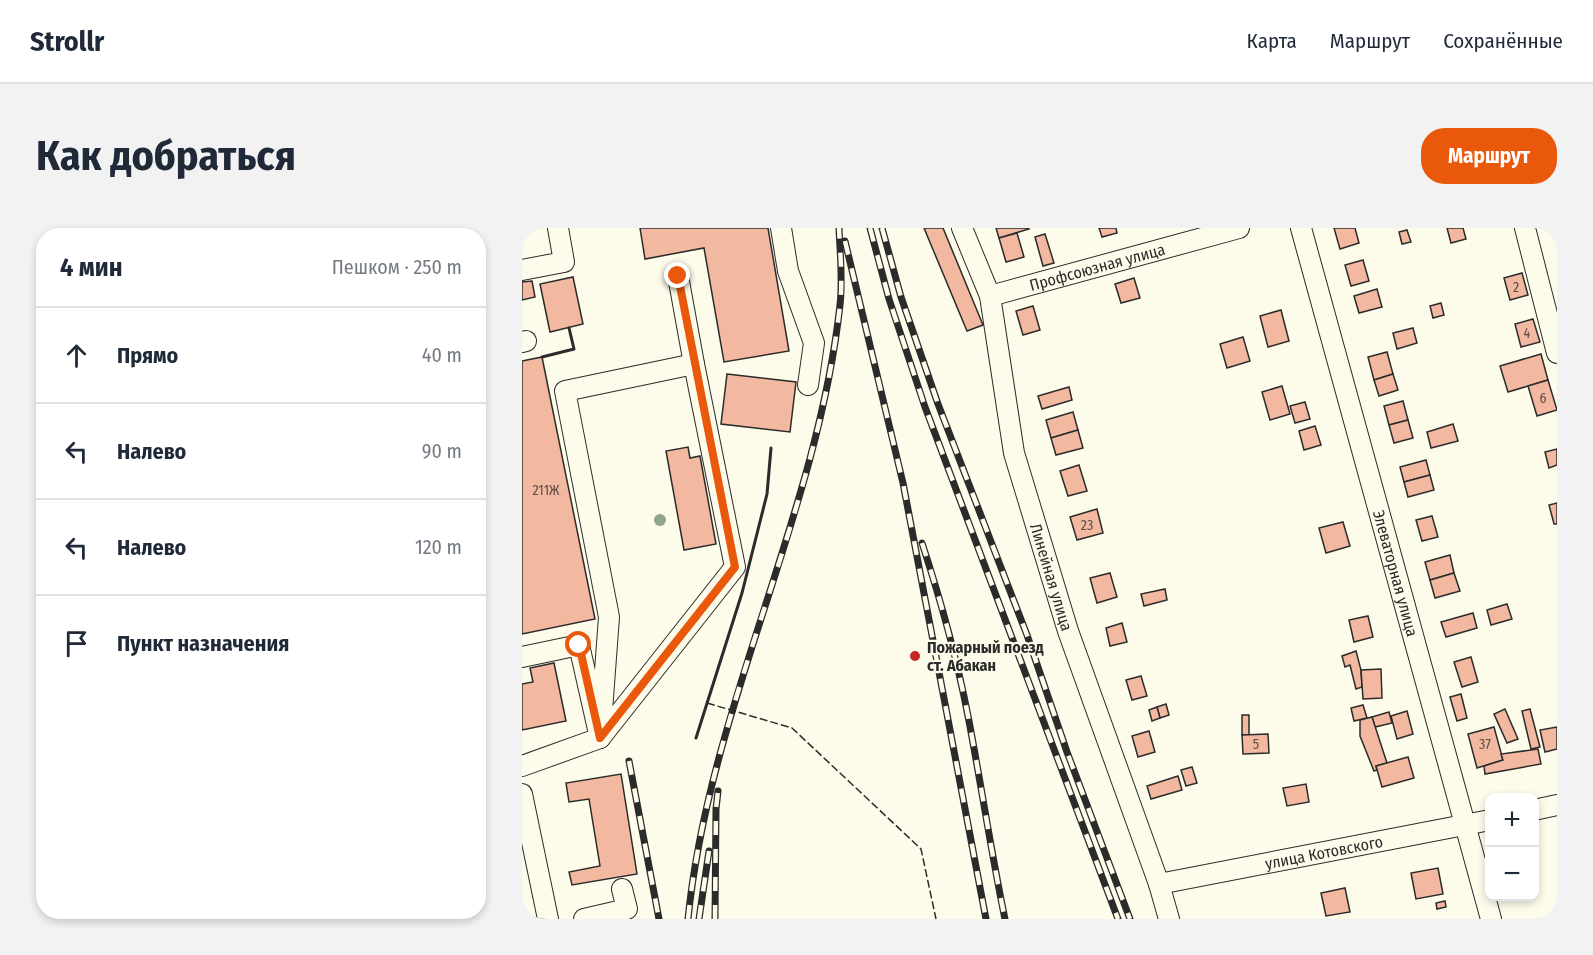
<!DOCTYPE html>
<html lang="ru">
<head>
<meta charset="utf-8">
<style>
	:root { --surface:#fff; --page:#f2f2f3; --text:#1f2937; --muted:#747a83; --line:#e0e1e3; --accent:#ea580c }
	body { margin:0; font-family:"Fira Sans Condensed",sans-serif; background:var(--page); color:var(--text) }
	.controls { position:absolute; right:18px; bottom:18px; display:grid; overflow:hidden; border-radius:12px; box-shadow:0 3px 9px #0003 }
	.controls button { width:54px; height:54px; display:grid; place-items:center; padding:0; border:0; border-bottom:2px solid var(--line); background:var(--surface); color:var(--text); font:30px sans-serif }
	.stop { position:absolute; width:18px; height:18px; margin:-14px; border:4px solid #ea580c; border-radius:50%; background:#fff }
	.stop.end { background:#ea580c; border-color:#fff; box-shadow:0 2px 6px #0008 }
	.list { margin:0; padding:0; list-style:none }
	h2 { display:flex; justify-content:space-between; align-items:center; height:78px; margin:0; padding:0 24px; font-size:26px }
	h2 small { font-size:20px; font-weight:400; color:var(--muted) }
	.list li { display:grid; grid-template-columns:39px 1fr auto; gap:18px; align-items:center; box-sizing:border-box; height:96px; padding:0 24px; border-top:2px solid var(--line) }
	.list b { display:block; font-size:22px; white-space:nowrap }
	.list em { font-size:20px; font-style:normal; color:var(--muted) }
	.icon { flex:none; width:33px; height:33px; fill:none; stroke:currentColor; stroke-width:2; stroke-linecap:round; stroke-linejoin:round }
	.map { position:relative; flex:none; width:1035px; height:691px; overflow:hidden; border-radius:24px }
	header { display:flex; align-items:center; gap:36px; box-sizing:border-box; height:84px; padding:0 30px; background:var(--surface); border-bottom:2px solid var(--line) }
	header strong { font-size:28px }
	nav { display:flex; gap:33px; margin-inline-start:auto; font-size:21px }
	.intro { display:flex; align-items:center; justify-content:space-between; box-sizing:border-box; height:144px; padding:0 36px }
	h1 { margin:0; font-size:42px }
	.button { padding:15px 27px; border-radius:24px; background:var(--accent); color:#fff; font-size:21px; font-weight:700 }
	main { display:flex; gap:36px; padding:0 36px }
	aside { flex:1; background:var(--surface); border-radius:24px; box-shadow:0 3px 9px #0003 }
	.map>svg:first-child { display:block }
	.building { fill:#f2b8a0; stroke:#2b2b2b; stroke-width:1.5 }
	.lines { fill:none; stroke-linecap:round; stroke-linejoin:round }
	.minor-casing { stroke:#2b2b2b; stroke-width:22 }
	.minor { stroke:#fdfbea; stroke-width:20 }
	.rail-casing { stroke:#2b2b2b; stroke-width:7 }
	.rail { stroke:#fdfbea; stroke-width:4.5; stroke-dasharray:14; stroke-linecap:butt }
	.fence { stroke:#2b2b2b; stroke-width:1.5; stroke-dasharray:8 3; stroke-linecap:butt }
	.wall { stroke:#2b2b2b; stroke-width:3 }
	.tree { fill:#8ea78a }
	.route { stroke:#ea580c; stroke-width:8 }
	.poi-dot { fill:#c62828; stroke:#fdfbea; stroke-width:2 }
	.labels { text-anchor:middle; stroke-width:4.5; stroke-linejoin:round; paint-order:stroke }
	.number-label { font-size:14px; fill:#5d4e48 }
	.street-label { font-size:16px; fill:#2b2b2b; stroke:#fdfbea }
	.poi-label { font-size:16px; font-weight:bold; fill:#2b2b2b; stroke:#fdfbea; text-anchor:start }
</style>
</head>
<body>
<header>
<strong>Strollr</strong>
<nav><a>Карта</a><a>Маршрут</a><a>Сохранённые</a></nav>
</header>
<div class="intro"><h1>Как добраться</h1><a class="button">Маршрут</a></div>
<main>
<aside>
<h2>4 мин<small>Пешком · 250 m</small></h2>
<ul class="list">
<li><svg class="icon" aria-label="ahead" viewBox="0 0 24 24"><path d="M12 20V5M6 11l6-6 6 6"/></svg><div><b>Прямо</b></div><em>40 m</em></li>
<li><svg class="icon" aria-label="left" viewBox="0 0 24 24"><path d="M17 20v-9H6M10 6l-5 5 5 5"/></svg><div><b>Налево</b></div><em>90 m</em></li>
<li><svg class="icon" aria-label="left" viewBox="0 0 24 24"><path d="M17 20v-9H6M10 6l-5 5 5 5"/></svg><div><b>Налево</b></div><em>120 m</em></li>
<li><svg class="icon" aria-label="arrive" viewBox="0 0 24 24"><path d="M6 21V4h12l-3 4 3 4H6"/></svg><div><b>Пункт назначения</b></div></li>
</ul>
</aside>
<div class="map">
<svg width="1035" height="691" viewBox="0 0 1035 691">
	<rect width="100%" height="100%" fill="#fdfbea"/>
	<g class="building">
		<polygon points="118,0 246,0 267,123 202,134 182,20 123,31"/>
		<polygon points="402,0 421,0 461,97 445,103"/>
		<polygon points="474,0 506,0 507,1 477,10"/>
		<polygon points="577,0 594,0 595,5 580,9"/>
		<polygon points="812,0 833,0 837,15 818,21"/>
		<polygon points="925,0 941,0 944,11 929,15"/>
		<polygon points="885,2 889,14 880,16 877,4"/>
		<polygon points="495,5 502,29 484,34 477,10"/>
		<polygon points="523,6 532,35 521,38 513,9"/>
		<polygon points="841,32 847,53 829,58 823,37"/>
		<polygon points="1000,45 1006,67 988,72 982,50"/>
		<polygon points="51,49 61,96 28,104 18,56"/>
		<polygon points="612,50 618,70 599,75 593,56"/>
		<polygon points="10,53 13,69 0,72 0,54"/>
		<polygon points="855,61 860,79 837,85 832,68"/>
		<polygon points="919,75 922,87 911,90 908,78"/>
		<polygon points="511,78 518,102 501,107 494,83"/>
		<polygon points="759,82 767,113 746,119 738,88"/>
		<polygon points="1011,91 1018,114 999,119 993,96"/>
		<polygon points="891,100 895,115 875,121 871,105"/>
		<polygon points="721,109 728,133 705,140 698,116"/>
		<polygon points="865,124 871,146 852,152 846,129"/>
		<polygon points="1019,126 1026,152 986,164 978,138"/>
		<polygon points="20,129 73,391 0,406 0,133"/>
		<polygon points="205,146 274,154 268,204 199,196"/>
		<polygon points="871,146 876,162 857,168 852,152"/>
		<polygon points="1026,152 1035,182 1015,188 1006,158"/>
		<polygon points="760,158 768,186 748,192 740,164"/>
		<polygon points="547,159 550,172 520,181 516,168"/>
		<polygon points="881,173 886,192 867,197 862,178"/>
		<polygon points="783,174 788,191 773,195 768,178"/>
		<polygon points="551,184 556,202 529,210 524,192"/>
		<polygon points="886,192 891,210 872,215 867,197"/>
		<polygon points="931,196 936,213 909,220 905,204"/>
		<polygon points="793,198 799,217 782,222 777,203"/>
		<polygon points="556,202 561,220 534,227 529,210"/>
		<polygon points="166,219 168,230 178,228 194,316 162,322 144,223"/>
		<polygon points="1035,221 1035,237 1027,240 1023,224"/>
		<polygon points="904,232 908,247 882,254 878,239"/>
		<polygon points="557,237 565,263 546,268 538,243"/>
		<polygon points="908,247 912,262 886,269 882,254"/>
		<polygon points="1035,275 1035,296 1032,296 1027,277"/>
		<polygon points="575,281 581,305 555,312 548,289"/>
		<polygon points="910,288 916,309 900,313 894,292"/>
		<polygon points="821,294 828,318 804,325 797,300"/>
		<polygon points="928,327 932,345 908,352 903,334"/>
		<polygon points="588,345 595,369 575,375 568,350"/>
		<polygon points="932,345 938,363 913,370 908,352"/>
		<polygon points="643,361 645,372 622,378 619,366"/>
		<polygon points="985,376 990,391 969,397 965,382"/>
		<polygon points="951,385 955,400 924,409 919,394"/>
		<polygon points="846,388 851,409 832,414 827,392"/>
		<polygon points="600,395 605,414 588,418 584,400"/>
		<polygon points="834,423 839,442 840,459 834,461 828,437 823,439 820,428"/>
		<polygon points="949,429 956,454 940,459 932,434"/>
		<polygon points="32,435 44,493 0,502 0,456 11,454 8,440"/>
		<polygon points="859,441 860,470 841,471 839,442"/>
		<polygon points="619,448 625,468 610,472 604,452"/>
		<polygon points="939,466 945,490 935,493 928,469"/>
		<polygon points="644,476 647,487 638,490 635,479"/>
		<polygon points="841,477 845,490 832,493 829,480"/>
		<polygon points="635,479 638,490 630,493 627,482"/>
		<polygon points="983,481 996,511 985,515 972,486"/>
		<polygon points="1008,481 1018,519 1009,521 1000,483"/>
		<polygon points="885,483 891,506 875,511 869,488"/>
		<polygon points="867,484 870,495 853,499 850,489"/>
		<rect x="720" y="487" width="7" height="20"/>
		<polygon points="850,489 865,535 854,538 855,542 852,543 838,508 838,492"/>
		<polygon points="972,499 981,532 955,540 946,506"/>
		<polygon points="1035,499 1035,521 1023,524 1018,502"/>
		<polygon points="627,503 633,524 616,529 610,508"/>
		<polygon points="746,506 747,525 721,526 720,507"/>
		<polygon points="1016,521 1019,536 963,546 962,538 981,532 979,526"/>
		<polygon points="886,529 892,550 860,559 854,538"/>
		<polygon points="670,539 675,555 664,558 659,542"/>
		<polygon points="99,546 115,646 50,657 47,644 78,638 67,571 47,574 44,555"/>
		<polygon points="656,548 660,562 629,571 625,558"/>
		<polygon points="784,556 787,574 765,578 761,560"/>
		<polygon points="916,640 921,666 894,671 889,645"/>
		<polygon points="823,660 828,684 804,688 799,665"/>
		<polygon points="923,673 924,679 915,681 914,675"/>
	</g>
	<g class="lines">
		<defs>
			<g id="minor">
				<polyline points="259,0 266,43 292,115 286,157"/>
				<path id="s1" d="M440 0 468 68 492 225 546 403 637 656 647 691"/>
				<path id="s2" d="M779 0 969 691"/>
				<polyline points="1003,0 1035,125"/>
				<polyline points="0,42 42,34 36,0"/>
				<path id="s3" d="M468 68 717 0"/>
				<polyline points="0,114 4,113"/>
				<polyline points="0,429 57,417 78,510 0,538"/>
				<polyline points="78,510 87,389 43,163 172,136 156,48"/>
				<polyline points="78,510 213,339 172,136"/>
				<polyline points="0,566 26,691"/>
				<polyline points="1012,582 1035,577"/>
				<path id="s4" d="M637 656 968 592"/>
				<polyline points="62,691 105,681 100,661"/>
			</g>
		</defs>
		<use href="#minor" class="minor-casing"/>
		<use href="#minor" class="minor"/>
		<defs>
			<g id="rail">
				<polyline points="348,0 367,71 403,179 596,691"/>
				<polyline points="360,0 379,69 416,176 505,407 545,524 608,691"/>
				<polyline points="323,13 381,255 464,691"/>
				<path d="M400 315C418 370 435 431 446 488 459 555 469 624 483 691"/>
				<polyline points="107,533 137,691"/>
				<path d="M166 691C187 480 295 288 318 77 321 52 318 25 317 0"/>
				<polyline points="177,691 187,623"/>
				<polyline points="193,691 194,581 196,563"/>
			</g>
		</defs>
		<use href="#rail" class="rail-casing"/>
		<use href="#rail" class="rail"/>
		<polyline class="fence" points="185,475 270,500 399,621 414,691"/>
		<g class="wall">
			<polyline points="20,129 52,121 47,100"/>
			<polyline points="174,510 220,365 245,266 249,220"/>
		</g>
	</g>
	<circle class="tree" cx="138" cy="292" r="6"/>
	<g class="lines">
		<polyline class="route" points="57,417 78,510 213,339 156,48"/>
	</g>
	<circle class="poi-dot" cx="393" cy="428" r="6"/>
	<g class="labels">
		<g class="number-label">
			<text x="994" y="64">2</text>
			<text x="1005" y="110">4</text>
			<text x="1021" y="175">6</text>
			<text x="24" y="267">211Ж</text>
			<text x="565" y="302">23</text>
			<text x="734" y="521">5</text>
			<text x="963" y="521">37</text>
		</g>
		<g class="street-label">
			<text dy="6" stroke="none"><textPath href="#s3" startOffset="111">Профсоюзная улица</textPath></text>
			<text dy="6" stroke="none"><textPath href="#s2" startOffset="358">Элеваторная улица</textPath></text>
			<text dy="6" stroke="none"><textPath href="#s1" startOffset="362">Линейная улица</textPath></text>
			<text dy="6" stroke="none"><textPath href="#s4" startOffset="168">улица Котовского</textPath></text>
		</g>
		<g class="poi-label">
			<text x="405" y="425">Пожарный поезд<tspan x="405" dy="18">ст. Абакан</tspan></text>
		</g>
	</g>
</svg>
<div class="controls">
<button>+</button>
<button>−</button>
</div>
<div class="stop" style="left:57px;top:417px"></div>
<div class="stop end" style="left:156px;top:48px"></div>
</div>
</main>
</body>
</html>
